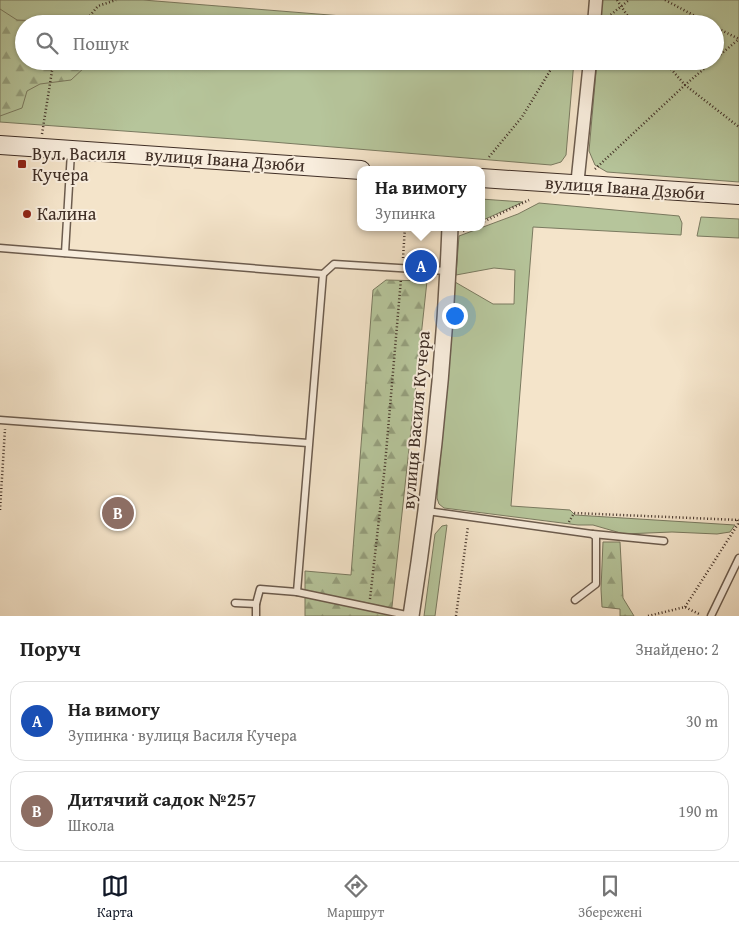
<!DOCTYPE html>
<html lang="uk">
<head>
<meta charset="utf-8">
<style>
	:root { --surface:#fff; --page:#f2f2f2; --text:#222; --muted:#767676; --line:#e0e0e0; --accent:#111827 }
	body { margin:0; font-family:"Gentium Book Plus",serif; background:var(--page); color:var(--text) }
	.you { position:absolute; left:454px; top:315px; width:18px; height:18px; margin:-12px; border:4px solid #fff; border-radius:50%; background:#1a73e8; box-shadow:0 0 0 8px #1a73e833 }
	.badge { display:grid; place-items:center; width:32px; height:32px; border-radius:50%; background:var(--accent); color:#fff; font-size:16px; font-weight:700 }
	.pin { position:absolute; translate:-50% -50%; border:2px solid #fff; box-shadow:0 1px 5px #0006 }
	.popup { position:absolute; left:357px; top:166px; width:128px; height:65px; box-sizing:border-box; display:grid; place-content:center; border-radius:10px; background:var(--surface); filter:drop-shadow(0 1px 4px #0005); font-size:16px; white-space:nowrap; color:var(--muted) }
	.popup b { font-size:19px; color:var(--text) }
	.popup::after { content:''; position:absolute; left:50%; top:100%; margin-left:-10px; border:10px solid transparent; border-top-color:var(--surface) }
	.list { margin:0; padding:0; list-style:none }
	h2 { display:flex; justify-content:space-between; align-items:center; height:65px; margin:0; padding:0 20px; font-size:21px }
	h2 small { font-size:16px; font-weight:400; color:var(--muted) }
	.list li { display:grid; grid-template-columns:32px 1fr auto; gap:15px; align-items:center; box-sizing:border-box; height:80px; margin:0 10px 10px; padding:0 10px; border:1px solid var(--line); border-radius:15px }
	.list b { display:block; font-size:19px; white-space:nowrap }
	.list p { margin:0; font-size:16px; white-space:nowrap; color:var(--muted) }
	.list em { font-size:16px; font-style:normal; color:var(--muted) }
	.icon { flex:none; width:28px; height:28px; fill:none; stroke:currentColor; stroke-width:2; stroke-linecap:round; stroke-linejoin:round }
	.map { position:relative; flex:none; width:739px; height:616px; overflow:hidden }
	.search { position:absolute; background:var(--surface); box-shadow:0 1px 4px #0004; left:15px; right:15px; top:15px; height:55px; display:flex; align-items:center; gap:12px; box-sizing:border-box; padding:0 18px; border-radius:28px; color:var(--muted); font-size:19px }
	.sheet { height:245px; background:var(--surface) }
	nav { display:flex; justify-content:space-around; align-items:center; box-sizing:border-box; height:70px; border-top:1px solid var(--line); background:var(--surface); font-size:14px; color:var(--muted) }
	nav a { display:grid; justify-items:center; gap:2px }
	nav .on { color:var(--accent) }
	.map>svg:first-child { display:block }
	.grass { fill:#b6c59b; stroke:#7a7a60 }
	.forest { fill:url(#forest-firs); stroke:#7a7a60 }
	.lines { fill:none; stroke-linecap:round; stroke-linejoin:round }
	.service-casing { stroke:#6c5c4e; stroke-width:9 }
	.minor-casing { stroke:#6c5c4e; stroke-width:15 }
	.tertiary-casing { stroke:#6c5c4e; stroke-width:18 }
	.secondary-casing { stroke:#3f2e25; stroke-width:20 }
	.path { stroke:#3f2e25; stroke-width:2.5; stroke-dasharray:1 2.5; stroke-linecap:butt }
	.service { stroke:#f8eddd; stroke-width:6 }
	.minor { stroke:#f8eddd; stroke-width:12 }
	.tertiary { stroke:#f8eddd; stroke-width:15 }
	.secondary { stroke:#f8eddd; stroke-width:18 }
	.poi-dot { fill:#8f2418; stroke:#f8eddd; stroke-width:2 }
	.labels { text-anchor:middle; stroke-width:4; stroke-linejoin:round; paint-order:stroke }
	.poi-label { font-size:18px; fill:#3f2e25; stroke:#f8eddd; text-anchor:start }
	.street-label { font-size:18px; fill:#3f2e25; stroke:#f8eddd }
</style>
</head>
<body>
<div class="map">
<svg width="739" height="616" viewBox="0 0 739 616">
	<defs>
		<pattern id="forest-firs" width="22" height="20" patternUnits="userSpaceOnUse" patternTransform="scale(1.25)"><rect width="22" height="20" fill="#b6c59b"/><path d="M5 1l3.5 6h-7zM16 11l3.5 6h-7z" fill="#95a07e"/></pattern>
	</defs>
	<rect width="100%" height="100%" fill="#f4e4ca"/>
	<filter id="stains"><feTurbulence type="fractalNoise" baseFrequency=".004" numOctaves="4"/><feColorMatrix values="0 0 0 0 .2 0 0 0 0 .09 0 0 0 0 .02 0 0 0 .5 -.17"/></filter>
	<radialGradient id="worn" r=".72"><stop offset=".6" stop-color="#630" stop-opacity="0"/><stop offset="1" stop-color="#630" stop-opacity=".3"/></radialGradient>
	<g class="grass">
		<polygon points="0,0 143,0 442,24 24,24 24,61 574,61 566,155 561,162 551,165 248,140 0,122"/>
		<polygon points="602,0 739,0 739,182 607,172 595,165 589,151 597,61 715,61 715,24 600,24"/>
		<polygon points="481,199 523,202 481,221"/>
		<polygon points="539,203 679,216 682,223 681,235 533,227 511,506 570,510 575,515 735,525 730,532 717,534 672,532 624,534 593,525 578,525 444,508 439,504 437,498 455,282 493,304 514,304 515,270 494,268 456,275 459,236 518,214"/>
		<polygon points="701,217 739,219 739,238 697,236"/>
		<polygon points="447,525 435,616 424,616 435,534 442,526"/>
	</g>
	<g class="forest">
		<polygon points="0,9 17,20 41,21 44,24 24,24 24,61 95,61 86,66 71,80 40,84 27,91 22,108 0,116"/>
		<polygon points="386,280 427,281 391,616 305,616 305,571 351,575 373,290"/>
		<polygon points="603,542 620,542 623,598 634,616 620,616 620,609 602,607 601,589"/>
	</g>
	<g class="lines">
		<defs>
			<g id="service">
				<polyline points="0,248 323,274 334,264 447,271"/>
				<polyline points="65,253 71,152"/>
				<polyline points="0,420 308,443"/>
				<polyline points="427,511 592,534 596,537 596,584 575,600"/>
				<polyline points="593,534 664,541"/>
				<polyline points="297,592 323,274"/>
				<polyline points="235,603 256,604"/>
				<polyline points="256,616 256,604 260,589 297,592 411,616"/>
				<polyline points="711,616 739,558"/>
			</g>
			<g id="minor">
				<polyline points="594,24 596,0"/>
				<polyline points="577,186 590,61"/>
			</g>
			<path id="tertiary" d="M411 616C431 488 445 357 450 227"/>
			<g id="secondary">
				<polyline points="0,145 361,170"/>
				<polyline points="481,178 739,195"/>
			</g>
		</defs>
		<use href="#service" class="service-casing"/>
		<use href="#minor" class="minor-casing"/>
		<use href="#tertiary" class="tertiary-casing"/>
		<use href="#secondary" class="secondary-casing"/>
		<g class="path">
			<polyline points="617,0 633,24"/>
			<polyline points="665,0 710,24"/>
			<polyline points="608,17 629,0"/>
			<polyline points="83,24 98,6 116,0"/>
			<polyline points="715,27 739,39"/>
			<polyline points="715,59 739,39"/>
			<polyline points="664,61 685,85 739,127"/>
			<polyline points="42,134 52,71 58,61"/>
			<polyline points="489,157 522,117 556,61"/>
			<polyline points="595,169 685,85 713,61"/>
			<polyline points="481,223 529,200"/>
			<polyline points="463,231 472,227"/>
			<polyline points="403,258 405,227"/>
			<polyline points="0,510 5,429"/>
			<polyline points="569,522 574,513 739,520"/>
			<polyline points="370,599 385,465 401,279"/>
			<polyline points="685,607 738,524 737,520"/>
			<polyline points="456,616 468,526"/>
			<polyline points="648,616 685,607 699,614 698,616"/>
		</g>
		<use href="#service" class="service"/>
		<use href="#minor" class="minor"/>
		<use href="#tertiary" class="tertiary"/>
		<use href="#secondary" class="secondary"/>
	</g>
	<g class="poi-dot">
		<rect x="17" y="159" width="10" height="10" rx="2.5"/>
		<circle cx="27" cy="214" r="5"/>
	</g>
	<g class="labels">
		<g class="poi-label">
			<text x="32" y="160">Вул. Василя<tspan x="32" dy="21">Кучера</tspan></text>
			<text x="37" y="220">Калина</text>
		</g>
		<g class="street-label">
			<text transform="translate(225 160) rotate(4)" y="6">вулиця Івана Дзюби</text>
			<text transform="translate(625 188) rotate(4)" y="6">вулиця Івана Дзюби</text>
			<text transform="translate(416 420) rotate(-85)" y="6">вулиця Василя Кучера</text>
		</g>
	</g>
	<rect width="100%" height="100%" filter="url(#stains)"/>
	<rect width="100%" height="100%" fill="url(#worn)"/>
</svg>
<div class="you"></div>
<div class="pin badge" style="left:421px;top:266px;background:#1a4fb4">A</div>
<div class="popup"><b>На вимогу</b>Зупинка</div>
<div class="pin badge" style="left:118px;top:513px;background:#8d6e63">B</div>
<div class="search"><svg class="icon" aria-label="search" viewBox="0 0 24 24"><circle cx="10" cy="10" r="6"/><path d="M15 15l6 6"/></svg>Пошук</div>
</div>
<section class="sheet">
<h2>Поруч<small>Знайдено: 2</small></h2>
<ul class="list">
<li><span class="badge" style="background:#1a4fb4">A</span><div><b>На вимогу</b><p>Зупинка · вулиця Василя Кучера</p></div><em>30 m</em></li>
<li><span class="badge" style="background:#8d6e63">B</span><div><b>Дитячий садок №257</b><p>Школа</p></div><em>190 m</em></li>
</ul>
</section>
<nav>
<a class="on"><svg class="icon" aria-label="map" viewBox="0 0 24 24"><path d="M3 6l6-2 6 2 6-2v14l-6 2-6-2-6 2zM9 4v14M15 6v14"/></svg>Карта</a>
<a><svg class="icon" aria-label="directions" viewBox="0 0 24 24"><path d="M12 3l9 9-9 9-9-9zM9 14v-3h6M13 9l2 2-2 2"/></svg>Маршрут</a>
<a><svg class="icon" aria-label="saved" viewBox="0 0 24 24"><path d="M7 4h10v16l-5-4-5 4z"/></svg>Збережені</a>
</nav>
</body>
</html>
